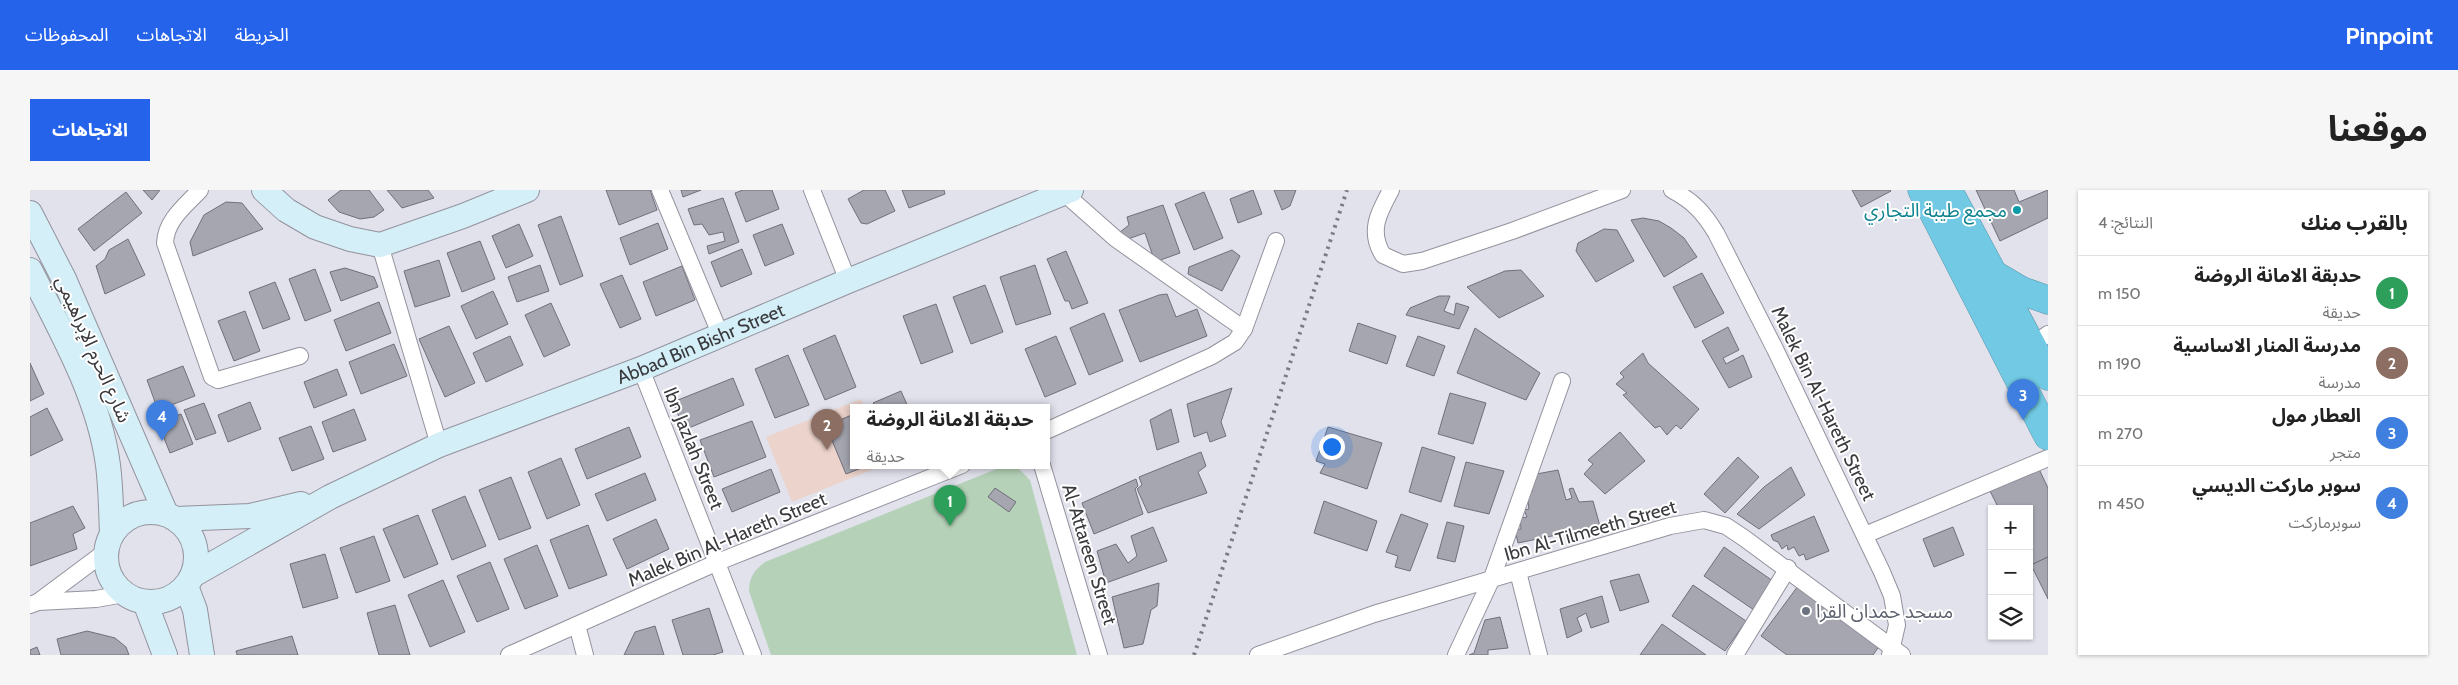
<!DOCTYPE html>
<html lang="ar">
<head>
<meta charset="utf-8">
<style>
	:root { --surface:#fff; --page:#f6f6f6; --text:#222; --muted:#767676; --line:#e0e0e0; --accent:#2563eb }
	body { margin:0; font-family:Cabin,"Noto Sans Arabic",sans-serif; background:var(--page); color:var(--text); direction:rtl }
	.controls { position:absolute; right:15px; bottom:15px; display:grid; overflow:hidden; border-radius:0px; box-shadow:0 1px 4px #0004 }
	.controls button { width:45px; height:45px; display:grid; place-items:center; padding:0; border:0; border-bottom:1px solid var(--line); background:var(--surface); color:var(--text); font:25px sans-serif }
	.you { position:absolute; left:1301px; top:256px; width:18px; height:18px; margin:-12px; border:4px solid #fff; border-radius:50%; background:#1a73e8; box-shadow:0 0 0 8px #1a73e833 }
	.badge { display:grid; place-items:center; width:32px; height:32px; border-radius:50%; background:var(--accent); color:#fff; font-size:16px; font-weight:700 }
	.pin { position:absolute; translate:-50% -41px; filter:drop-shadow(0 1px 2px #0008) }
	.pin::after { content:''; position:absolute; top:26px; width:18px; height:15px; background:inherit; clip-path:polygon(0 0,100% 0,50% 100%) }
	.popup { position:absolute; left:820px; top:214px; width:200px; height:65px; box-sizing:border-box; display:grid; place-content:center; border-radius:0px; background:var(--surface); filter:drop-shadow(0 1px 4px #0005); font-size:16px; white-space:nowrap; color:var(--muted) }
	.popup b { font-size:19px; color:var(--text) }
	.popup::after { content:''; position:absolute; left:50%; top:100%; margin-left:-10px; border:10px solid transparent; border-top-color:var(--surface) }
	.list { margin:0; padding:0; list-style:none }
	h2 { display:flex; justify-content:space-between; align-items:center; height:65px; margin:0; padding:0 20px; font-size:21px }
	h2 small { font-size:16px; font-weight:400; color:var(--muted) }
	.list li { display:grid; grid-template-columns:32px 1fr auto; gap:15px; align-items:center; box-sizing:border-box; height:70px; padding:0 20px; border-top:1px solid var(--line) }
	.list b { display:block; font-size:19px; white-space:nowrap }
	.list p { margin:0; font-size:16px; white-space:nowrap; color:var(--muted) }
	.list em { font-size:16px; font-style:normal; color:var(--muted) }
	.icon { flex:none; width:28px; height:28px; fill:none; stroke:currentColor; stroke-width:2; stroke-linecap:round; stroke-linejoin:round }
	.map { position:relative; flex:none; width:2018px; height:465px; overflow:hidden; direction:ltr; border-radius:0px }
	header { display:flex; align-items:center; gap:30px; box-sizing:border-box; height:70px; padding:0 25px; background:var(--accent); color:#fff }
	header strong { font-size:24px }
	nav { display:flex; gap:28px; margin-inline-start:auto; font-size:18px }
	.intro { display:flex; align-items:center; justify-content:space-between; box-sizing:border-box; height:120px; padding:0 30px }
	h1 { margin:0; font-size:35px }
	.button { padding:12px 22px; border-radius:0px; background:var(--accent); color:#fff; font-size:18px; font-weight:700 }
	main { display:flex; gap:30px; padding:0 30px }
	aside { flex:1; background:var(--surface); border-radius:0px; box-shadow:0 1px 4px #0004 }
	.map>svg:first-child { display:block }
	.education { fill:#ecd3cb }
	.green { fill:#b5d2b8 }
	.building { fill:#a6a6b1; stroke:#706f7a }
	.lines { fill:none; stroke-linecap:round; stroke-linejoin:round }
	.street-casing { stroke:#93929d; stroke-width:18 }
	.secondary-casing { stroke:#93929d; stroke-width:26 }
	.highway-casing { stroke:#5e97aa; stroke-width:29 }
	.street { stroke:#fff; stroke-width:16 }
	.secondary { stroke:#d4eff7; stroke-width:24 }
	.highway { stroke:#71c9e4; stroke-width:28 }
	.rail { stroke:#7b7b82; stroke-width:4; stroke-dasharray:2.5 5; stroke-linecap:butt }
	.culture-dot { fill:#0f9aa8; stroke:#fff; stroke-width:2 }
	.worship-dot { fill:#6b7280; stroke:#fff; stroke-width:2 }
	.labels { text-anchor:middle; stroke-width:4; stroke-linejoin:round; paint-order:stroke }
	.culture-label { font-size:19px; fill:#0d838f; stroke:#fff; text-anchor:end }
	.street-label { font-size:19px; fill:#3a3a3e; stroke:#fff }
	.worship-label { font-size:19px; fill:#5b616d; stroke:#fff; text-anchor:start }
</style>
</head>
<body>
<header>
<strong>Pinpoint</strong>
<nav><a>الخريطة</a><a>الاتجاهات</a><a>المحفوظات</a></nav>
</header>
<div class="intro"><h1>موقعنا</h1><a class="button">الاتجاهات</a></div>
<main>
<aside>
<h2>بالقرب منك<small>النتائج: 4</small></h2>
<ul class="list">
<li><span class="badge" style="background:#2e9e5b">1</span><div><b>حدبقة الامانة الروضة</b><p>حديقة</p></div><em>150 m</em></li>
<li><span class="badge" style="background:#8d6e63">2</span><div><b>مدرسة المنار الاساسية</b><p>مدرسة</p></div><em>190 m</em></li>
<li><span class="badge" style="background:#3f7fe0">3</span><div><b>العطار مول</b><p>متجر</p></div><em>270 m</em></li>
<li><span class="badge" style="background:#3f7fe0">4</span><div><b>سوبر ماركت الديسي</b><p>سوبرماركت</p></div><em>450 m</em></li>
</ul>
</aside>
<div class="map">
<svg width="2018" height="465" viewBox="0 0 2018 465">
	<rect width="100%" height="100%" fill="#e2e2ed"/>
	<polygon class="education" points="831,209 834,217 824,217 824,275 854,275 762,312 736,247"/>
	<path class="green" d="M974 276 988 278 1000 290 1047 465H741L719 401C719 388 724 380 735 372Z"/>
	<g class="building">
		<polygon points="113,0 130,0 122,10"/>
		<polygon points="311,0 339,0 354,20 344,27 330,29 309,22 298,10"/>
		<polygon points="357,0 398,0 404,8 372,18"/>
		<polygon points="576,0 620,0 627,20 589,35"/>
		<polygon points="651,0 671,0 653,7"/>
		<polygon points="713,0 742,0 749,19 716,32 705,3"/>
		<polygon points="834,0 855,0 865,21 837,34 831,33 818,9"/>
		<polygon points="872,0 914,0 915,4 879,18"/>
		<polygon points="1223,0 1232,24 1208,33 1200,9"/>
		<polygon points="1244,0 1266,0 1260,16 1252,20"/>
		<polygon points="1822,0 1860,0 1861,1 1831,17"/>
		<polygon points="1946,0 1984,0 1989,12 2018,0 2018,28 1970,51"/>
		<polygon points="96,2 112,23 64,61 48,39"/>
		<polygon points="1174,2 1193,48 1164,60 1145,14"/>
		<polygon points="693,8 709,52 679,64 677,56 695,51 693,42 679,45 672,34 664,35 658,19"/>
		<polygon points="196,12 212,13 233,39 163,66 160,52 174,25"/>
		<polygon points="1133,15 1150,63 1125,72 1115,43 1098,49 1090,42 1099,35 1097,27"/>
		<polygon points="531,26 553,86 530,95 508,35"/>
		<polygon points="1613,28 1629,31 1641,38 1654,48 1667,67 1634,87 1601,30"/>
		<polygon points="628,33 638,59 600,75 590,48"/>
		<polygon points="489,34 503,66 476,78 462,46"/>
		<polygon points="752,34 764,64 735,76 723,45"/>
		<polygon points="1574,39 1587,40 1604,71 1566,92 1546,61 1548,53"/>
		<polygon points="98,49 115,85 75,104 66,76 75,69 79,60"/>
		<polygon points="450,51 465,89 432,102 417,63"/>
		<polygon points="712,59 722,84 691,97 681,72"/>
		<polygon points="1202,60 1210,66 1192,101 1158,84 1159,77"/>
		<polygon points="1036,61 1058,113 1042,119 1039,111 1035,111 1017,69"/>
		<polygon points="409,70 420,106 385,117 374,81"/>
		<polygon points="510,75 519,101 487,112 478,87"/>
		<polygon points="1005,75 1021,124 986,135 970,87"/>
		<polygon points="652,76 665,110 626,126 613,92"/>
		<polygon points="315,78 344,87 348,97 311,111 300,82"/>
		<polygon points="285,79 301,121 275,131 259,89"/>
		<polygon points="1491,80 1514,106 1469,128 1437,97 1475,81"/>
		<polygon points="1672,83 1694,123 1665,138 1643,97"/>
		<polygon points="592,85 611,129 590,138 570,94"/>
		<polygon points="245,92 260,129 233,139 219,102"/>
		<polygon points="955,95 973,142 941,154 923,107"/>
		<polygon points="463,101 478,134 446,149 431,116"/>
		<polygon points="1137,104 1146,127 1167,119 1177,146 1110,172 1089,120 1129,105"/>
		<polygon points="1409,106 1420,106 1414,121 1424,125 1426,113 1439,117 1429,139 1376,125 1380,118"/>
		<polygon points="349,112 361,143 316,161 304,130"/>
		<polygon points="521,113 540,155 514,167 495,125"/>
		<polygon points="906,114 923,162 891,174 873,126"/>
		<polygon points="215,121 230,161 204,171 188,131"/>
		<polygon points="1074,123 1093,171 1059,185 1040,138"/>
		<polygon points="1328,133 1366,146 1357,174 1319,161"/>
		<polygon points="419,136 445,193 415,207 389,149"/>
		<polygon points="1698,137 1709,160 1693,168 1696,174 1713,165 1722,187 1699,198 1672,151"/>
		<polygon points="1445,138 1510,183 1496,210 1427,183"/>
		<polygon points="805,145 826,197 795,210 773,159"/>
		<polygon points="480,146 493,175 456,192 443,163"/>
		<polygon points="1026,146 1046,194 1015,207 995,159"/>
		<polygon points="1388,146 1415,156 1404,186 1376,176"/>
		<polygon points="364,154 377,186 331,204 319,172"/>
		<polygon points="1613,163 1618,173 1669,219 1651,239 1646,235 1637,245 1630,236 1625,238 1593,205 1597,203 1586,194 1594,187 1590,183"/>
		<polygon points="758,165 779,215 745,228 725,179"/>
		<polygon points="0,173 14,204 0,211"/>
		<polygon points="153,176 165,206 128,220 117,190"/>
		<polygon points="307,179 317,205 284,218 274,192"/>
		<polygon points="703,188 714,215 654,240 643,212"/>
		<polygon points="1202,198 1191,232 1196,246 1180,252 1177,242 1164,247 1157,214"/>
		<polygon points="871,201 878,217 845,217 843,213"/>
		<polygon points="1420,203 1456,213 1443,254 1408,244"/>
		<polygon points="220,212 231,239 198,252 188,225"/>
		<polygon points="174,213 186,243 166,250 154,220"/>
		<polygon points="17,218 33,250 0,266 0,227"/>
		<polygon points="324,219 336,250 303,262 292,232"/>
		<polygon points="1141,219 1149,252 1127,260 1120,230"/>
		<polygon points="151,224 163,254 140,263 128,233"/>
		<polygon points="824,224 824,275 839,275 816,284 796,236"/>
		<polygon points="722,231 736,267 684,287 670,250"/>
		<polygon points="281,236 294,269 262,281 249,248"/>
		<polygon points="599,237 611,267 557,289 545,259"/>
		<polygon points="1298,237 1352,253 1337,299 1290,283 1295,274 1286,271"/>
		<polygon points="1590,242 1615,271 1575,304 1554,284 1563,274 1558,270"/>
		<polygon points="1392,257 1425,267 1411,312 1379,302"/>
		<polygon points="1171,262 1176,276 1168,282 1177,303 1118,323 1107,299 1112,295 1109,287"/>
		<polygon points="1708,267 1729,287 1695,323 1674,304"/>
		<polygon points="531,268 550,315 517,329 498,282"/>
		<polygon points="1436,272 1474,281 1459,324 1424,316"/>
		<polygon points="1761,277 1775,305 1729,339 1707,324 1734,297"/>
		<polygon points="2008,277 2018,298 2018,367 1999,376 1999,319 1969,319 1960,301"/>
		<polygon points="741,279 750,302 702,322 692,299"/>
		<polygon points="1528,280 1536,310 1542,308 1539,299 1543,298 1549,312 1563,311 1570,336 1488,353 1485,340 1491,339 1490,328 1497,327 1494,320 1499,319 1497,304 1502,302 1501,285"/>
		<polygon points="615,283 626,310 577,331 565,304"/>
		<polygon points="481,287 501,338 469,350 449,300"/>
		<polygon points="1106,289 1108,296 1105,299 1113,324 1064,344 1052,313"/>
		<polygon points="965,298 986,312 979,322 958,307"/>
		<polygon points="435,306 456,356 422,370 402,320"/>
		<polygon points="1294,311 1347,331 1337,361 1284,343"/>
		<polygon points="43,316 55,338 43,344 47,359 0,376 0,333"/>
		<polygon points="1371,324 1398,334 1380,381 1365,377 1368,366 1356,362"/>
		<polygon points="388,325 408,374 374,388 353,339"/>
		<polygon points="1784,326 1799,361 1776,370 1774,364 1769,366 1764,357 1758,360 1757,355 1752,359 1748,352 1743,350 1741,345"/>
		<polygon points="626,329 639,359 597,379 583,349"/>
		<polygon points="1417,332 1434,336 1425,372 1407,368"/>
		<polygon points="558,335 577,385 539,399 520,350"/>
		<polygon points="1123,337 1137,371 1076,393 1067,361 1086,354 1098,373 1107,366 1101,346"/>
		<polygon points="1923,337 1934,365 1904,377 1893,349"/>
		<polygon points="344,346 360,391 326,403 310,358"/>
		<polygon points="507,355 528,406 495,419 474,369"/>
		<polygon points="1694,357 1743,391 1724,420 1674,386"/>
		<polygon points="295,364 308,408 273,418 260,374"/>
		<polygon points="2018,367 2018,409 2001,375"/>
		<polygon points="460,372 479,419 447,432 427,386"/>
		<polygon points="1609,384 1619,412 1590,421 1580,391"/>
		<polygon points="413,390 435,442 400,457 378,405"/>
		<polygon points="1129,393 1127,416 1121,420 1113,454 1094,458 1082,407"/>
		<polygon points="1663,395 1716,431 1695,461 1642,426"/>
		<polygon points="1768,396 1850,455 1843,465 1757,465 1731,446"/>
		<polygon points="1572,406 1579,432 1561,438 1556,423 1547,428 1552,441 1537,448 1530,419"/>
		<polygon points="365,415 380,465 349,465 337,423"/>
		<polygon points="679,418 693,462 683,465 653,465 642,430"/>
		<polygon points="1470,427 1478,458 1458,460 1458,465 1439,465 1444,463 1455,430"/>
		<polygon points="1632,434 1676,465 1610,465"/>
		<polygon points="625,436 634,465 594,465 605,442"/>
		<polygon points="57,441 85,448 96,457 99,465 31,465 27,449"/>
		<polygon points="262,446 268,465 207,465 206,461"/>
		<polygon points="7,457 10,465 0,465 0,460"/>
	</g>
	<g class="lines">
		<defs>
			<g id="street">
				<path d="M170 0C155 16 136 30 135 53L182 187 188 190 270 166"/>
				<polyline points="630,0 691,146"/>
				<polyline points="782,0 818,91"/>
				<path d="M1361 0C1349 22 1338 41 1353 65L1373 74 1392 71 1482 41 1592 0"/>
				<path d="M1642 0C1663 11 1674 23 1686 43L1745 159 1852 382 1862 406 1867 435 1860 465"/>
				<polyline points="1034,3 1086,49 1214,139"/>
				<polyline points="350,55 409,255"/>
				<polyline points="1995,160 2018,144"/>
				<polyline points="611,179 723,465"/>
				<polyline points="1016,241 1182,166 1205,152 1214,139 1246,51"/>
				<polyline points="1012,275 1069,465"/>
				<polyline points="1835,345 2018,268"/>
				<polyline points="1488,382 1509,465"/>
				<polyline points="8,412 66,409 94,404"/>
				<polyline points="0,415 8,412 75,362"/>
				<polyline points="547,435 555,465"/>
				<polyline points="479,465 688,372 932,275"/>
				<polyline points="1228,465 1344,424 1640,336 1674,330 1696,336 1714,348 1872,465"/>
				<polyline points="1426,465 1462,388 1532,191"/>
				<polyline points="1705,465 1758,378"/>
			</g>
			<g id="secondary">
				<polyline points="234,0 256,20 285,37 320,49 350,55 433,26 497,0"/>
				<polyline points="0,23 34,89 136,324"/>
				<path d="M0 80C31 141 69 207 78 275 81 298 81 322 82 344"/>
				<circle cx="121" cy="367" r="45"/>
				<polyline points="146,329 220,326 271,314"/>
				<path id="s1" d="M163 385 300 307 409 255 611 179 818 91 1041 0"/>
				<polyline points="156,396 165,420 172,465"/>
				<polyline points="115,412 135,465"/>
			</g>
			<g id="highway">
				<polyline points="1892,0 2018,246"/>
				<polyline points="1918,0 2018,186"/>
				<polyline points="1963,84 1992,101 2018,110"/>
			</g>
		</defs>
		<use href="#street" class="street-casing"/>
		<use href="#secondary" class="secondary-casing"/>
		<use href="#highway" class="highway-casing"/>
		<use href="#street" class="street"/>
		<use href="#secondary" class="secondary"/>
		<use href="#highway" class="highway"/>
		<polyline class="rail" points="1164,465 1317,0"/>
	</g>
	<circle class="culture-dot" cx="1987" cy="20" r="5"/>
	<circle class="worship-dot" cx="1776" cy="421" r="5"/>
	<g class="labels">
		<g class="culture-label">
			<text x="1977" y="27">مجمع طيبة التجاري</text>
		</g>
		<g class="street-label">
			<text dy="7" stroke="none"><textPath href="#s1" startOffset="559">Abbad Bin Bishr Street</textPath></text>
			<text transform="translate(64 159) rotate(66)" y="7">شارع الحرم الإبراهيمي</text>
			<text transform="translate(1794 213) rotate(64)" y="7">Malek Bin Al-Hareth Street</text>
			<text transform="translate(664 258) rotate(68)" y="7">Ibn Jazlah Street</text>
			<text transform="translate(1560 340) rotate(-16)" y="7">Ibn Al-Tilmeeth Street</text>
			<text transform="translate(697 349) rotate(-23)" y="7">Malek Bin Al-Hareth Street</text>
			<text transform="translate(1060 364) rotate(73)" y="7">Al-Attareen Street</text>
		</g>
		<g class="worship-label">
			<text x="1786" y="428">مسجد حمدان القرا</text>
		</g>
	</g>
</svg>
<div class="controls">
<button>+</button>
<button>−</button>
<button><svg class="icon" aria-label="layers" viewBox="0 0 24 24"><path d="M12 4l9 5-9 5-9-5zM3 14l9 5 9-5"/></svg></button>
</div>
<div class="you"></div>
<div class="pin badge" style="left:920px;top:336px;background:#2e9e5b">1</div>
<div class="popup"><b>حدبقة الامانة الروضة</b>حديقة</div>
<div class="pin badge" style="left:797px;top:260px;background:#8d6e63">2</div>
<div class="pin badge" style="left:1993px;top:230px;background:#3f7fe0">3</div>
<div class="pin badge" style="left:132px;top:251px;background:#3f7fe0">4</div>
</div>
</main>
</body>
</html>
